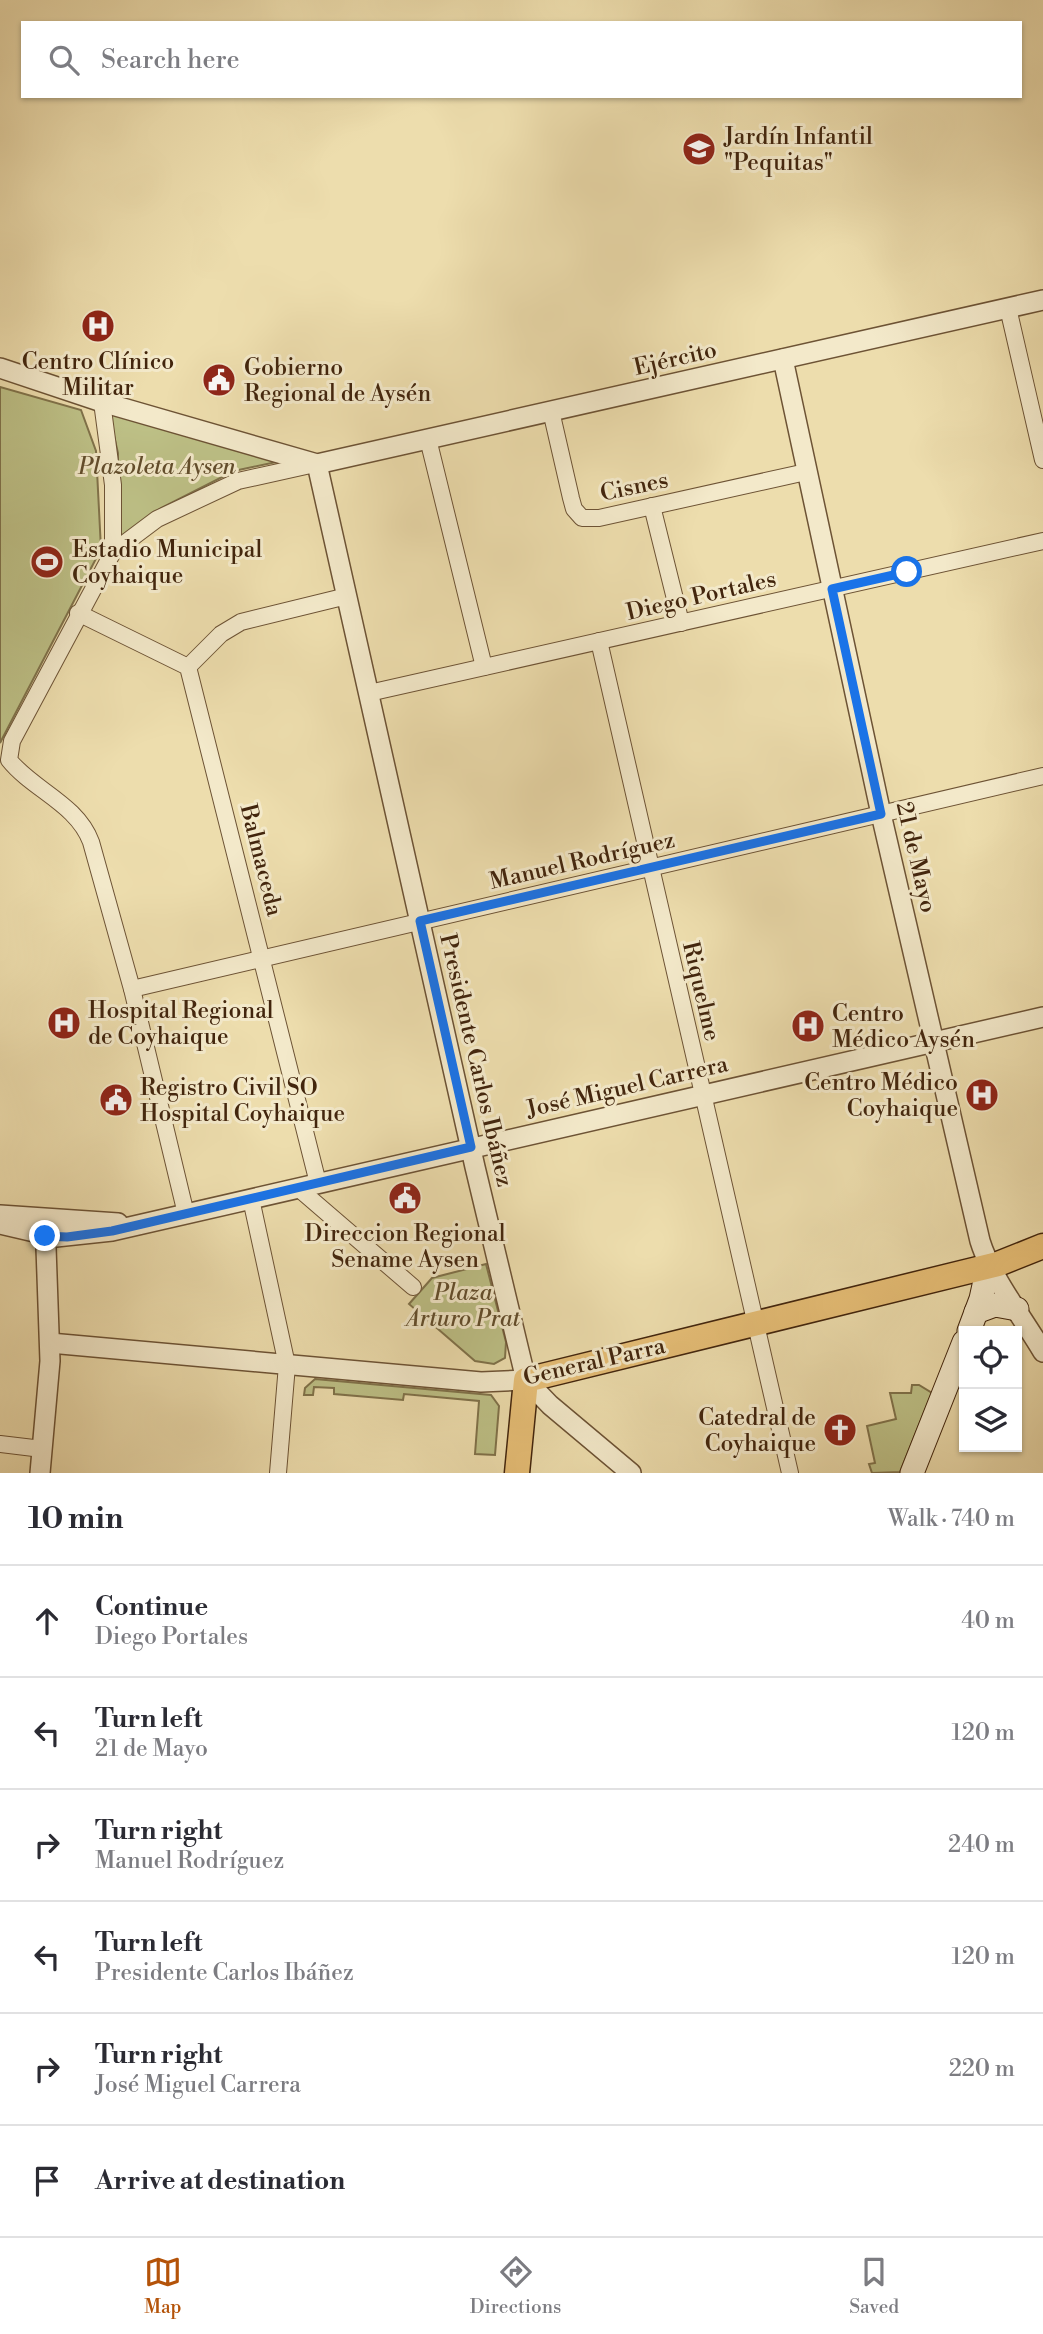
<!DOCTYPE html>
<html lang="en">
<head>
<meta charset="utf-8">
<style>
	:root { --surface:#fff; --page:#f7f7f7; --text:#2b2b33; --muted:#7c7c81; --line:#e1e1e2; --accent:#b45309 }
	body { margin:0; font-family:"Libre Bodoni",serif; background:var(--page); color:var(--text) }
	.controls { position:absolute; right:21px; bottom:21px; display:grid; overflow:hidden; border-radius:0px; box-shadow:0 2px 5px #0004 }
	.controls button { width:63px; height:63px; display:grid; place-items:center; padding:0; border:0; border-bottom:2px solid var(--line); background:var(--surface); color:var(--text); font:35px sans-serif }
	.stop { position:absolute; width:21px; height:21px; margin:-16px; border:5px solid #1a73e8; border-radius:50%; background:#fff }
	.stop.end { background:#1a73e8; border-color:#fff; box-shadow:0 2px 7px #0008 }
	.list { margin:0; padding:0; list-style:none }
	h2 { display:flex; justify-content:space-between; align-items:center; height:91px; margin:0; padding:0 28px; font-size:30px }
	h2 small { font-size:23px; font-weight:400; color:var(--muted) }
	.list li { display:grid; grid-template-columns:46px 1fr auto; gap:21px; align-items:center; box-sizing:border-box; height:112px; padding:0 28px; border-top:2px solid var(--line) }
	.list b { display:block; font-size:26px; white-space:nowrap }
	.list p { margin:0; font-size:23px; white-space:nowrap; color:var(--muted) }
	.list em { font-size:23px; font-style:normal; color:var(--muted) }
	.icon { flex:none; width:38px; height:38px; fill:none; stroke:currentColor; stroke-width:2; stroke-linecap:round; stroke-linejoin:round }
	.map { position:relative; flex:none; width:1043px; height:1473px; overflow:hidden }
	.search { position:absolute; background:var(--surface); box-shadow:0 2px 5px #0004; left:21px; right:21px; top:21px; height:77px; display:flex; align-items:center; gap:18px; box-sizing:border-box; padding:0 24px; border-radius:0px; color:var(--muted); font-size:26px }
	.sheet { height:763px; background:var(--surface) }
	nav { display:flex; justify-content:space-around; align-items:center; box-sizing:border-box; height:98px; border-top:2px solid var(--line); background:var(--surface); font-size:19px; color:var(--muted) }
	nav a { display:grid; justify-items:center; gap:4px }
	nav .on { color:var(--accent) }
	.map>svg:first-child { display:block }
	.green { fill:#bdc086; stroke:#80724a; stroke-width:2 }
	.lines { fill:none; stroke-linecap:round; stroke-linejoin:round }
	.minor-casing { stroke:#6d5335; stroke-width:18 }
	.tertiary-casing { stroke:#6d5335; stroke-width:22 }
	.secondary-casing { stroke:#42250d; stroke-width:25 }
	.primary-casing { stroke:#42250d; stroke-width:27 }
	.minor { stroke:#f3e9ca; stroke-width:16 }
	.tertiary { stroke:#f3e9ca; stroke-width:19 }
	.secondary { stroke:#f3e9ca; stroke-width:23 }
	.primary { stroke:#e6be76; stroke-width:24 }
	.route { stroke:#1a73e8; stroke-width:9 }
	.labels { text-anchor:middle; stroke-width:6; stroke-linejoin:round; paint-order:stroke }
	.poi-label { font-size:23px; fill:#42250d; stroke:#f3e9ca; text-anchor:start }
	.street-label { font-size:23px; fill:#42250d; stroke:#f3e9ca }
	.park-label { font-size:23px; font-style:italic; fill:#614c2b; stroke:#f3e9ca }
</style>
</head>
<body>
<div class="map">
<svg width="1043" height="1473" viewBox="0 0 1043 1473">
	<rect width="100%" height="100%" fill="#edddad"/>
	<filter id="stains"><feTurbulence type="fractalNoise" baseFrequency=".00286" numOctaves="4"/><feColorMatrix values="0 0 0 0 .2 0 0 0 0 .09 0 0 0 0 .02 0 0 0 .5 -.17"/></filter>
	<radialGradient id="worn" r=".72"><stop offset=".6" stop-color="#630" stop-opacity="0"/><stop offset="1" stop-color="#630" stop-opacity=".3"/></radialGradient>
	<g class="green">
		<polygon points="0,387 81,410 96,451 101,549 0,743"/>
		<polygon points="108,410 281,461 234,471 161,508 118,539 118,453"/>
		<polygon points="486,1264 506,1342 505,1358 494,1364 475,1361 409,1304 432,1278"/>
		<polygon points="315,1379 491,1395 499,1406 495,1455 475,1454 479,1401 404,1394 403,1400 334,1394 334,1388 314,1387 313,1395 304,1395 305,1388"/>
		<polygon points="912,1385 919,1385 932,1393 900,1472 872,1473 869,1464 875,1463 867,1426 896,1419 890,1393 911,1393"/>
	</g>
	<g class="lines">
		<defs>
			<g id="minor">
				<polyline points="1008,308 1043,460"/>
				<polyline points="102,402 113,485 113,552"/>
				<polyline points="551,411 571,498 574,509 582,518 599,518 806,472"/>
				<polyline points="428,439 484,667"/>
				<polyline points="652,506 681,623"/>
				<polyline points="78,613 188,667 318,1183"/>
				<polyline points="599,641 790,1473"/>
				<polyline points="188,667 221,634 241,622 347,596"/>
				<polyline points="369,693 1043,541"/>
				<polyline points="132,989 1043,776"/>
				<polyline points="298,1188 413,1287"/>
				<polyline points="251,1199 287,1365 278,1473"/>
				<path d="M186 1214 132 989 91 842C77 804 33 790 9 760L12 741 113 552 157 519 238 481 315 464"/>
				<polyline points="0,1444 42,1449"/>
			</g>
			<g id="tertiary">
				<path d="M783 359 881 814 980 1241C991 1277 1023 1318 1043 1352"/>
				<polyline points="0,368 102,402 317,464 1043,300"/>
				<polyline points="317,464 475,1167 526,1380 550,1405 631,1473"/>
				<polyline points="0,1215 118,1223"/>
				<polyline points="0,1224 56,1237 112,1231 1043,1017"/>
				<polyline points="50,1343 481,1382 526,1380"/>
				<polyline points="40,1473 50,1361 45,1219"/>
			</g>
			<g id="secondary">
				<polyline points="976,1312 995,1305 1017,1309"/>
				<polyline points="969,1331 981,1299 988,1267"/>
				<polyline points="912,1473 964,1342"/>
			</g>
			<polyline id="primary" points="517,1473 526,1380 998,1264 1043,1246"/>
		</defs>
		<use href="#minor" class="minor-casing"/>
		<use href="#tertiary" class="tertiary-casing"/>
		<use href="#secondary" class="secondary-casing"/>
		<use href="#primary" class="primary-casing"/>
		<use href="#minor" class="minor"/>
		<use href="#tertiary" class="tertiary"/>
		<use href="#secondary" class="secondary"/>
		<use href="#primary" class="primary"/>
	</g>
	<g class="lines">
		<polyline class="route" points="45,1236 67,1237 112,1231 471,1147 420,921 881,814 832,589 907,572"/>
	</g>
	<defs>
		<symbol id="school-disc" viewBox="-11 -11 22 22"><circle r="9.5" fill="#8f2418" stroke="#f3e9ca"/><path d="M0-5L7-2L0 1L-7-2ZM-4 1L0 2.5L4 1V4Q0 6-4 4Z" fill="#fff"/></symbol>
		<symbol id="hospital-disc" viewBox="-11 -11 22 22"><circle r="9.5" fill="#8f2418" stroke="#f3e9ca"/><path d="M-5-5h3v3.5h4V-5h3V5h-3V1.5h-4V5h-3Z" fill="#fff"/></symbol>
		<symbol id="civic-disc" viewBox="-11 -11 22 22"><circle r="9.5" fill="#8f2418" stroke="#f3e9ca"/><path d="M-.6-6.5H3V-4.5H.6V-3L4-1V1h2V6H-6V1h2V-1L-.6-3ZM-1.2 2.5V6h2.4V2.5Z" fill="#fff"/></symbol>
		<symbol id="stadium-disc" viewBox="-11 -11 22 22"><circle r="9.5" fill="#8f2418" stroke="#f3e9ca"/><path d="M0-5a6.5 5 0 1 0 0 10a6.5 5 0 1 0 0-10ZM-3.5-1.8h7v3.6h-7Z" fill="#fff"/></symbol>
		<symbol id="church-disc" viewBox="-11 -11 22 22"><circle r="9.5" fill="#8f2418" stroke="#f3e9ca"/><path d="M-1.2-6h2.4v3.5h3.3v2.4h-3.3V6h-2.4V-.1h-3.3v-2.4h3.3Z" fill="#fff"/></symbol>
	</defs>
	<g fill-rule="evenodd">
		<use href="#school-disc" x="680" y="130" width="38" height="38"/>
		<use href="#hospital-disc" x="79" y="307" width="38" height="38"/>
		<use href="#civic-disc" x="200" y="361" width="38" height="38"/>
		<use href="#stadium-disc" x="28" y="543" width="38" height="38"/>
		<use href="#hospital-disc" x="45" y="1004" width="38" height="38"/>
		<use href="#hospital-disc" x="789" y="1007" width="38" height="38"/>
		<use href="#hospital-disc" x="963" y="1076" width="38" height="38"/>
		<use href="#civic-disc" x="97" y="1081" width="38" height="38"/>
		<use href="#civic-disc" x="386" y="1179" width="38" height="38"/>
		<use href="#church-disc" x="821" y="1411" width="38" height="38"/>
	</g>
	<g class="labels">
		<g class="poi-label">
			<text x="724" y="144">Jardín Infantil<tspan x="724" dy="26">"Pequitas"</tspan></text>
			<text x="98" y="369" text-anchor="middle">Centro Clínico<tspan x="98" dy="26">Militar</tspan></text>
			<text x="244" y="375">Gobierno<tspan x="244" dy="26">Regional de Aysén</tspan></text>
			<text x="72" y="557">Estadio Municipal<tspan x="72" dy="26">Coyhaique</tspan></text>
			<text x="88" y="1018">Hospital Regional<tspan x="88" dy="26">de Coyhaique</tspan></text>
			<text x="832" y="1021">Centro<tspan x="832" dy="26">Médico Aysén</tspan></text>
			<text x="958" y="1090" text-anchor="end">Centro Médico<tspan x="958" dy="26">Coyhaique</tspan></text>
			<text x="140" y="1095">Registro Civil SO<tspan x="140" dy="26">Hospital Coyhaique</tspan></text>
			<text x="405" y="1241" text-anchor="middle">Direccion Regional<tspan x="405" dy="26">Sename Aysen</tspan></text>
			<text x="816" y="1425" text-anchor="end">Catedral de<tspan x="816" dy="26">Coyhaique</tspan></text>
		</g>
		<g class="street-label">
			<text transform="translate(675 358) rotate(-13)" y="8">Ejército</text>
			<text transform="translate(634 486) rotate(-12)" y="8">Cisnes</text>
			<text transform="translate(701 595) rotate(-13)" y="8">Diego Portales</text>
			<text transform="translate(917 857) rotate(77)" y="8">21 de Mayo</text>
			<text transform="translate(262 860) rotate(76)" y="8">Balmaceda</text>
			<text transform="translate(582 860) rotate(-13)" y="8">Manuel Rodríguez</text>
			<text transform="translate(702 991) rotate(77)" y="8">Riquelme</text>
			<text transform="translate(477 1060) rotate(77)" y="8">Presidente Carlos Ibáñez</text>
			<text transform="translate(627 1086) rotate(-13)" y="8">José Miguel Carrera</text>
			<text transform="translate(594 1361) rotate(-13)" y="8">General Parra</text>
		</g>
		<g class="park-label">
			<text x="157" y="474">Plazoleta Aysen</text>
			<text x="463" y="1300">Plaza<tspan x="463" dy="26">Arturo Prat</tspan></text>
		</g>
	</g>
	<rect width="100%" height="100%" filter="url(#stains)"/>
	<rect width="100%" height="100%" fill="url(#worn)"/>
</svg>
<div class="controls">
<button><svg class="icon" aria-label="locate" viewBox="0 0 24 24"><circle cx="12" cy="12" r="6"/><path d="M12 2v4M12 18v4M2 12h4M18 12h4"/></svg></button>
<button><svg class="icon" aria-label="layers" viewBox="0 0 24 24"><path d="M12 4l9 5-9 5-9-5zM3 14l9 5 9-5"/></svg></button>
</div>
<div class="stop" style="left:907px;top:572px"></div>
<div class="stop end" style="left:45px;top:1236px"></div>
<div class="search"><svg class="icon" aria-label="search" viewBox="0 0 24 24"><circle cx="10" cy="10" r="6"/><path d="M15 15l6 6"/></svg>Search here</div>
</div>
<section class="sheet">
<h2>10 min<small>Walk · 740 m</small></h2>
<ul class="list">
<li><svg class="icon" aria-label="ahead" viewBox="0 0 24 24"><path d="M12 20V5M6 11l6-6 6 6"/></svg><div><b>Continue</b><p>Diego Portales</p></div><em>40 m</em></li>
<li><svg class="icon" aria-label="left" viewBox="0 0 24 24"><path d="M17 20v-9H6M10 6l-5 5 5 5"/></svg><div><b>Turn left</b><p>21 de Mayo</p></div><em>120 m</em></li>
<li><svg class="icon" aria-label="right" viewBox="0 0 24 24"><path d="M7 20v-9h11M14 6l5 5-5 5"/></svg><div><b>Turn right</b><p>Manuel Rodríguez</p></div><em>240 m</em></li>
<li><svg class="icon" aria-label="left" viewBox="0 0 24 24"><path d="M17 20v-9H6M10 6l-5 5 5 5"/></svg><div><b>Turn left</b><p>Presidente Carlos Ibáñez</p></div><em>120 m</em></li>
<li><svg class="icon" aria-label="right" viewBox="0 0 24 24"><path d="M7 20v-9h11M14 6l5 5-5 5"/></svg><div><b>Turn right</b><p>José Miguel Carrera</p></div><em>220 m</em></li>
<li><svg class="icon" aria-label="arrive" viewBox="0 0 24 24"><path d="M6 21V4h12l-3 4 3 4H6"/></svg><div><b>Arrive at destination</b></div></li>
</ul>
</section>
<nav>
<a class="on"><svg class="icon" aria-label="map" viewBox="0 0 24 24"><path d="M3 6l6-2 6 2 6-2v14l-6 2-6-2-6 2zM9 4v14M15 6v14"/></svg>Map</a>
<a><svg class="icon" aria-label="directions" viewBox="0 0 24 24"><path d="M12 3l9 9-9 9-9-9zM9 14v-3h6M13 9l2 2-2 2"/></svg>Directions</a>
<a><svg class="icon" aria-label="saved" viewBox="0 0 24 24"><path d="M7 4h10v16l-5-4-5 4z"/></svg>Saved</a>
</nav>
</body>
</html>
